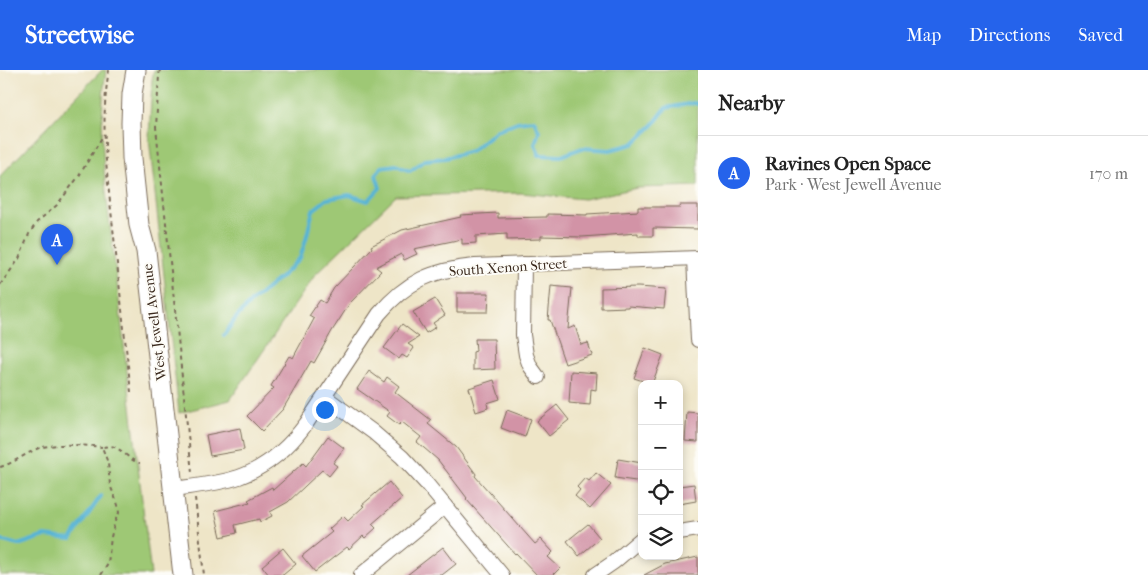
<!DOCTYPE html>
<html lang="en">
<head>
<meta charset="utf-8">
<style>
	:root { --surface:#fff; --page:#f6f6f6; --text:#222; --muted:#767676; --line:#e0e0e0; --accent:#2563eb }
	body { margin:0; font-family:"IM FELL French Canon",serif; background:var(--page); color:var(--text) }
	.controls { position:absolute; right:15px; bottom:15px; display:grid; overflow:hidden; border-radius:10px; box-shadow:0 2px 8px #0003 }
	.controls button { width:45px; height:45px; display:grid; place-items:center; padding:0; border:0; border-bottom:1px solid var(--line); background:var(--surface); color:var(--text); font:25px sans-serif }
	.you { position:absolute; left:324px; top:339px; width:18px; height:18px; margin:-12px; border:4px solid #fff; border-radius:50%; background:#1a73e8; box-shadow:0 0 0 8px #1a73e833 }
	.badge { display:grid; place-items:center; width:32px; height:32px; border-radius:50%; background:var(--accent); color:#fff; font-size:16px; font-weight:700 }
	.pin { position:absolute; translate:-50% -41px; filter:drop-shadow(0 1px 2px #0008) }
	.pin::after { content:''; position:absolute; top:26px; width:18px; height:15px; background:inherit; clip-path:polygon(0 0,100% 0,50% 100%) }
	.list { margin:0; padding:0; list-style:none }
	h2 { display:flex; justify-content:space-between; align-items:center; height:65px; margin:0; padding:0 20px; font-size:21px }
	h2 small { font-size:16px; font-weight:400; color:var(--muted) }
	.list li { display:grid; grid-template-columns:32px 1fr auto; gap:15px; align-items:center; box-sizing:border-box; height:75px; padding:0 20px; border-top:1px solid var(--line) }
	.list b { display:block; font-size:19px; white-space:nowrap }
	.list p { margin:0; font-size:16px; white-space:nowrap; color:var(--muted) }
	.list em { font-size:16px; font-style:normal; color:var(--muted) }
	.icon { flex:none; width:28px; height:28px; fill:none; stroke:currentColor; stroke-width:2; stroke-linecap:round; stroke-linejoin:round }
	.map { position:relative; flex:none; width:698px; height:505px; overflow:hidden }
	header { display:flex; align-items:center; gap:30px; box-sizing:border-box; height:70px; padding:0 25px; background:var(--accent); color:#fff }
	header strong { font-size:24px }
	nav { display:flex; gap:28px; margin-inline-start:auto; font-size:18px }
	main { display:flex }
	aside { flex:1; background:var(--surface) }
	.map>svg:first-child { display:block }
	.green { fill:#9ec874; stroke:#6c7949 }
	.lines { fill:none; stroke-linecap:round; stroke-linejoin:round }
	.stream { stroke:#57b4d5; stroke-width:4 }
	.building { fill:#d293a6 }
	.street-casing { stroke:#7a6b59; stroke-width:16 }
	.secondary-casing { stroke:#7a6b59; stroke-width:21 }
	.path { stroke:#7a6b59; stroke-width:2; stroke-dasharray:4 4; stroke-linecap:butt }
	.street { stroke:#fff; stroke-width:14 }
	.secondary { stroke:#fff; stroke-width:19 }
	.labels { text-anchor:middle; stroke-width:4; stroke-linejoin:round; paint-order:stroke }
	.street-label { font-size:14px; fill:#3b2a1e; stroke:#fdfcf7 }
</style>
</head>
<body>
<header>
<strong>Streetwise</strong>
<nav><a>Map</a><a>Directions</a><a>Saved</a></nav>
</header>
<main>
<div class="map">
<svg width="698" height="505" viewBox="0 0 698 505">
	<rect width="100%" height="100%" fill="#fdfcf7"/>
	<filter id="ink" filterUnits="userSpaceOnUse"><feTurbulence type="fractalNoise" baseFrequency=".02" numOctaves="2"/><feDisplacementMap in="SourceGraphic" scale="10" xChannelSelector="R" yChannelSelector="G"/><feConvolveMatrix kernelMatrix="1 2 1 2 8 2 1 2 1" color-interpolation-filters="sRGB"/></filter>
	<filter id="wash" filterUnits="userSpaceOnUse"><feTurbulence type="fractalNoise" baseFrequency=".0096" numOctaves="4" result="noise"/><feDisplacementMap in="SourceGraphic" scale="20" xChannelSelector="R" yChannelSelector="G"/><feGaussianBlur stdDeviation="1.12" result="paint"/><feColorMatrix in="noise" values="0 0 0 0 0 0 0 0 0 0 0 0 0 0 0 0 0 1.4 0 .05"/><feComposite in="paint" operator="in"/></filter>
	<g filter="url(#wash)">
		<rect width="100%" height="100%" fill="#eee5c7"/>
		<g class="green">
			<path d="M102 0H106C96 68 108 136 116 204 127 304 139 405 151 505H0V106Z"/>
			<polygon points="154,0 698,0 698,116 637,118 584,129 521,123 396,126 315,205 230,330 179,343 149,68 152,10"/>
		</g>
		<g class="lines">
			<g class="stream">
				<polyline points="224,265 236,248 252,231 281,207 300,188 306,169 313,140 327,129 349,125 368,131 380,118 376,105 381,97 396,95 410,101 425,90 445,88 471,81 497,60 517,52 534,50 539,61 535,74 539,85 561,86 582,78 610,80 633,74 653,55 666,38 694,33 698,34"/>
				<polyline points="0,470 18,475 45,466 71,469 101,426"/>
			</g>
		</g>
		<g id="blocks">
			<g class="building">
				<polygon points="679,135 698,135 698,159 653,158 653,166 638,166 638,163 582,167 541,166 541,169 507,170 507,164 476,166 476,173 462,174 462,169 414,179 417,184 404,190 401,184 376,197 381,201 350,233 332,261 314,293 311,291 283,339 262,361 247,346 274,318 271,316 289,286 293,288 314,249 309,246 320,230 325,233 334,218 372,178 371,176 402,160 461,147 460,145 498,143 498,148 547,147 547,144 587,145 587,144 638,141 638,137 680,137"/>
				<polygon points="551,216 572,218 568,259 575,256 581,275 588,273 592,285 565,294 550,250 548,250"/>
				<polygon points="638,217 666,219 664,239 628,236 628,237 601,238 601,218"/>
				<polygon points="457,223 489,223 488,242 457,242"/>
				<polygon points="435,229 445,245 433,253 436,257 426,263 413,242"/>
				<polygon points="402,254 419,267 408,274 414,278 407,288 402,285 399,289 384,278"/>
				<polygon points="475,269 494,269 495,299 473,300 473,282 476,281"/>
				<polygon points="645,278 663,285 652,314 634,308"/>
				<polygon points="369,301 384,312 387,307 399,316 395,322 431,350 428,354 456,377 476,404 475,406 535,474 541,469 553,482 548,487 560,498 553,505 537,505 516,483 515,484 466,429 467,428 438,390 417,372 421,367 402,352 399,355 387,346 390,342 357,319"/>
				<polygon points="571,301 597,303 596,320 591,319 590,335 569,333"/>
				<polygon points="494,310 500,329 487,333 488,338 476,342 469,318"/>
				<polygon points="557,335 569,350 549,366 537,351"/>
				<polygon points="507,340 531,349 525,367 501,358"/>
				<polygon points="687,342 698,343 698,372 685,371"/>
				<polygon points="240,358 244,380 210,386 206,365"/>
				<polygon points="328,366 344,378 333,393 337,396 329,406 322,400 288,432 270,442 272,446 260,452 259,449 235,455 237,463 221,467 215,441 250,432 248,430 272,417 273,420 303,393 306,396"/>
				<polygon points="618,389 642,393 642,412 615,408"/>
				<polygon points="596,403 611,415 590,439 575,426 580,420 577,417 585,408 589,411"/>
				<polygon points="389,412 402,428 372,454 376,458 365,468 363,466 349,479 347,477 315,502 302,486 332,462 329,459 343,446 348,451 364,436 362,435"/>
				<polygon points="694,414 696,431 679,434 679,416"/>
				<polygon points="588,454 600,468 579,486 567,471"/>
				<polygon points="443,477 456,494 442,505 407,505"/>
				<polygon points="283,478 296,494 283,505 269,505 262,496"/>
				<polygon points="698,487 698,505 644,505 665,494"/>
			</g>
		</g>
	</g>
	<g filter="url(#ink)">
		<use href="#blocks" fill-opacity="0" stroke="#7a6b59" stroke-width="1"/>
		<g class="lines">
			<defs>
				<g id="street">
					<polyline points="694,189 698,270"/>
					<polyline points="524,194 523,265 526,285 530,296 538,307"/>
					<polyline points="325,327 373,362 402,387 426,413 502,505"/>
					<path d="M173 419C195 416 218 414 239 407 267 397 289 377 306 354L379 244C407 211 432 200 475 196L698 188"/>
					<polyline points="679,462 698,459"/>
					<polyline points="361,505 445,436"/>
					<polyline points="595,505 614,492 642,468"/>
				</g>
				<polyline id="secondary" points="136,0 132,24 131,53 132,88 139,155 146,181 183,505"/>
			</defs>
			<use href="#street" class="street-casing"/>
			<use href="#secondary" class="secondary-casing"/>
			<g class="path">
				<path d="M109 0C99 56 108 111 114 167 120 219 125 271 131 322"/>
				<polyline points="160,0 159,5 156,57 192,403"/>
				<polyline points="0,215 19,189 29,164 37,152 57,135 79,106 104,64"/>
				<path d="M0 397C14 393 26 383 39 378 58 373 83 375 102 377"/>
				<polyline points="195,428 204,505"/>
				<path d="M101 505 108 494 111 467 115 451 119 443 118 435 110 415 108 393 102 377C105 377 108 376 111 376 122 378 129 391 140 393"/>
			</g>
			<use href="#street" class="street"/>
			<use href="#secondary" class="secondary"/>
		</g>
	</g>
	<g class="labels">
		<g class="street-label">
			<text transform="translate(508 197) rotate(-4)" y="5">South Xenon Street</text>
			<text transform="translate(154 252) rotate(-97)" y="5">West Jewell Avenue</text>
		</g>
	</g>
</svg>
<div class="controls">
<button>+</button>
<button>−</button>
<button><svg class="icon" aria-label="locate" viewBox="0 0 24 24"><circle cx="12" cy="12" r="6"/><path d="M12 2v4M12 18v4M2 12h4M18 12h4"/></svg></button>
<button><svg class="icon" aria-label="layers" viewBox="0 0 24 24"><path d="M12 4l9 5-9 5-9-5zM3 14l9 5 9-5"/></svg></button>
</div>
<div class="you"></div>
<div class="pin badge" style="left:57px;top:195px">A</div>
</div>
<aside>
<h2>Nearby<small></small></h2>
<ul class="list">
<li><span class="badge">A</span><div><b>Ravines Open Space</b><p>Park · West Jewell Avenue</p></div><em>170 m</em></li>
</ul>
</aside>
</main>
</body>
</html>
